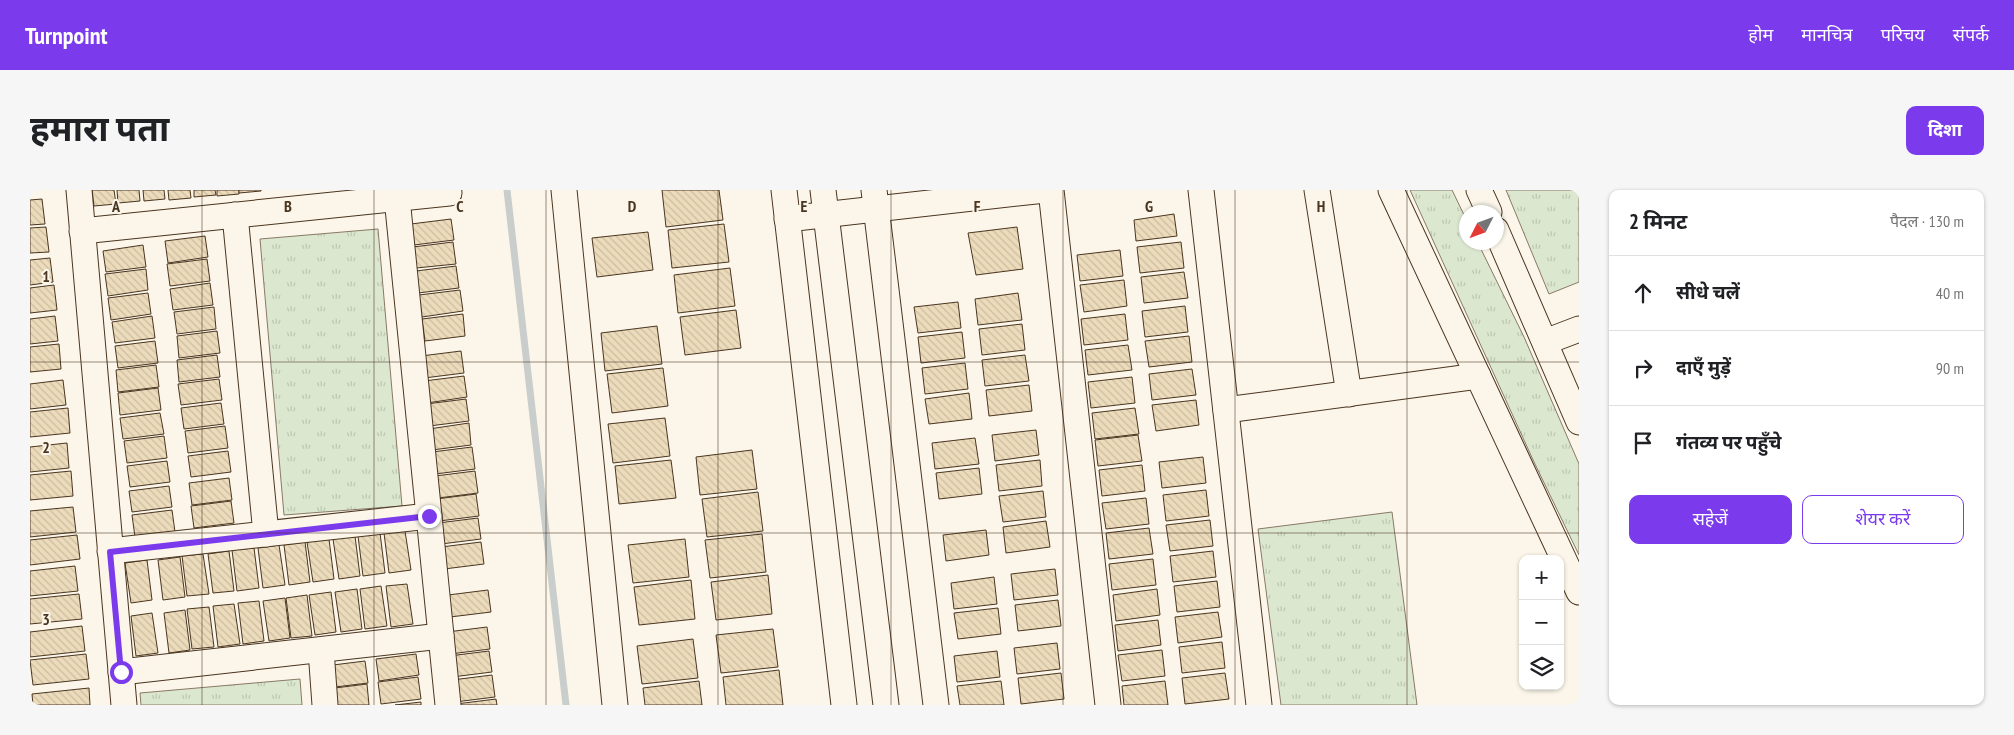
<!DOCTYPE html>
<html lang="hi">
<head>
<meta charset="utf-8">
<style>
	:root { --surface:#fff; --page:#f6f6f6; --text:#202124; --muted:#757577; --line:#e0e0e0; --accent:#7c3aed }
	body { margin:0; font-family:"PT Sans Narrow","Noto Sans Devanagari",sans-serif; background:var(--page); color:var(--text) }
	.controls { position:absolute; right:15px; bottom:15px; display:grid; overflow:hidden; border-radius:10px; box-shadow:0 1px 4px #0004 }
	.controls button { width:45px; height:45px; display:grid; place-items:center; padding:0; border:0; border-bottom:1px solid var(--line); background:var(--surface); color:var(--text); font:25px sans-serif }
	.compass { position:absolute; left:1429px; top:15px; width:45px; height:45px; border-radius:50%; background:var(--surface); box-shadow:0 1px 4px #0004; rotate:228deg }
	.stop { position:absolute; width:15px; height:15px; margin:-11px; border:4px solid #7c3aed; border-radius:50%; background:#fff }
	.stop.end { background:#7c3aed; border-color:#fff; box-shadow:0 1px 5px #0008 }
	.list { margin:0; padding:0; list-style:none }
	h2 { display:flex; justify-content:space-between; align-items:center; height:65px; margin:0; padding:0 20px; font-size:21px }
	h2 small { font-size:16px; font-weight:400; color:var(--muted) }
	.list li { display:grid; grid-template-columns:32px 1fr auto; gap:15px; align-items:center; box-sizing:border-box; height:75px; padding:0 20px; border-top:1px solid var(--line) }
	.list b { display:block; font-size:19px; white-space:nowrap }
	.list em { font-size:16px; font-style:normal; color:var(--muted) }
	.actions { display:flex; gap:10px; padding:15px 20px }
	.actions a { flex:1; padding:11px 0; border:1px solid var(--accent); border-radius:10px; text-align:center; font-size:18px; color:var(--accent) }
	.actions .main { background:var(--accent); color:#fff }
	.icon { flex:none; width:28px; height:28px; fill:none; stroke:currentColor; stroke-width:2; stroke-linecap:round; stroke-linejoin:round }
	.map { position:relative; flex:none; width:1549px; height:515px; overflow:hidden; border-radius:10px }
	header { display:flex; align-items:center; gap:30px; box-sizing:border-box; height:70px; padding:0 25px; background:var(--accent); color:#fff }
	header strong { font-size:24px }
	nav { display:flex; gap:28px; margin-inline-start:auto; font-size:18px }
	.intro { display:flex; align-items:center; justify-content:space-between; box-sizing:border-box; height:120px; padding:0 30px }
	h1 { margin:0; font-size:35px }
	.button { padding:12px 22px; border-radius:10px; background:var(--accent); color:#fff; font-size:18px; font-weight:700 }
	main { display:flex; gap:30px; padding:0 30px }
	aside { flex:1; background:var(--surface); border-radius:10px; box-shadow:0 1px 4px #0004 }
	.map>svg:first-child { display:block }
	.grass { fill:url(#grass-tufts); stroke:#887966 }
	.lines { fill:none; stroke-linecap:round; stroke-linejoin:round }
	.stream { stroke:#c9cecd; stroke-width:7 }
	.building { fill:url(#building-back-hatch); stroke:#4a3520 }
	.minor-casing { stroke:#4a3520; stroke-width:27 }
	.minor { stroke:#fbf6e9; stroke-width:25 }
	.route { stroke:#7c3aed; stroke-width:6 }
	.grid { fill:none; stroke:#4a3520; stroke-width:1; stroke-opacity:0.55 }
	.grid-label { font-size:16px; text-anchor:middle; font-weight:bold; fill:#4a3520; stroke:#fbf6e9; stroke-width:4; stroke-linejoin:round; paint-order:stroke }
</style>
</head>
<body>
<header>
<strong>Turnpoint</strong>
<nav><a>होम</a><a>मानचित्र</a><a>परिचय</a><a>संपर्क</a></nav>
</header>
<div class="intro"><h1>हमारा पता</h1><a class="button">दिशा</a></div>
<main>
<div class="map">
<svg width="1549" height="515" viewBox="0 0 1549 515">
	<defs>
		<pattern id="grass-tufts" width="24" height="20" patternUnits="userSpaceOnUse" patternTransform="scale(1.25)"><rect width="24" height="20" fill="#dce7d0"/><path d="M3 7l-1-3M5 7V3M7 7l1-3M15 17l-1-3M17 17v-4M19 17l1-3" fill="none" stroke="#bec7b2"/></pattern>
		<pattern id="building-back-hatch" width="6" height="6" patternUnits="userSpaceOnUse" patternTransform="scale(1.25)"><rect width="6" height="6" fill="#ecdcbc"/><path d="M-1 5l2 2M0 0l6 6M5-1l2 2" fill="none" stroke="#ccbda1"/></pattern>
	</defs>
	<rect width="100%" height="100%" fill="#fbf6e9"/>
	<g class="grass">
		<polygon points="1380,0 1422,0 1436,29 1436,52 1448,53 1494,147 1549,274 1549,365 1504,272"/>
		<polygon points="1476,0 1549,0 1549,92 1519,104"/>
		<polygon points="348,39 372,316 254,325 230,49"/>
		<polygon points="1362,322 1387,515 1251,515 1228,339"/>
		<polygon points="270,489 272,515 111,515 110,503"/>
	</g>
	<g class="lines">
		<polyline class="stream" points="477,0 536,515"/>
	</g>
	<g class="building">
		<polygon points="62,0 84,0 86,14 64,16"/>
		<polygon points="87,0 109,0 110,11 88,13"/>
		<polygon points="113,0 134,0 135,9 114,11"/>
		<polygon points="138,0 160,0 161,8 139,10"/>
		<polygon points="164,0 185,0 186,5 164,7"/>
		<polygon points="187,0 209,0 209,4 187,6"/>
		<polygon points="209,0 231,0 231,1 209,3"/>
		<polygon points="632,0 689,0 693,30 636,37"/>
		<polygon points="12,9 15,34 0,35 0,10"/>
		<polygon points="1144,24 1147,46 1106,51 1104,30"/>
		<polygon points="421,29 424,50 384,55 381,34"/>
		<polygon points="694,34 699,72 642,78 638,40"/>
		<polygon points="16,37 19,62 0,63 0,38"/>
		<polygon points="987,37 993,79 946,85 938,43"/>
		<polygon points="618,42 623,80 567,87 562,48"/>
		<polygon points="175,46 178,67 138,73 135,51"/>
		<polygon points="423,52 426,74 386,78 383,57"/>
		<polygon points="1151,52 1154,78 1110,83 1107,57"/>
		<polygon points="113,55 116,77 76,82 73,61"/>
		<polygon points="1090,60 1093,86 1050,91 1047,65"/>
		<polygon points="20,68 23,92 0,95 0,70"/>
		<polygon points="177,69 180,91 140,96 137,74"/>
		<polygon points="426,76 429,98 388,103 386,81"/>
		<polygon points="700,78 705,116 648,123 644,85"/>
		<polygon points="116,79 118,100 78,106 75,84"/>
		<polygon points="1154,82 1158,108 1114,113 1111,87"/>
		<polygon points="1094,90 1097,116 1054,122 1050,95"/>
		<polygon points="180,93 183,115 143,120 140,99"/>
		<polygon points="24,95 27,120 0,123 0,98"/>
		<polygon points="430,100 433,121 392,127 389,105"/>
		<polygon points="118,103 121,124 81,130 78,108"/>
		<polygon points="988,103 992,130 948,135 945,109"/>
		<polygon points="928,112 931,138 888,143 884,117"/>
		<polygon points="1155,116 1158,142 1115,147 1112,121"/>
		<polygon points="184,117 186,139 147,144 144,122"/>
		<polygon points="706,120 711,158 655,165 650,127"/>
		<polygon points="433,124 435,146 395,151 392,129"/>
		<polygon points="1095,124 1098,150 1054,155 1051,129"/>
		<polygon points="25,126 28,151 0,154 0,129"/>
		<polygon points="122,126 125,148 85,153 82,132"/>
		<polygon points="992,134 995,160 952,165 949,139"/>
		<polygon points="627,136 632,174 575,181 571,143"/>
		<polygon points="187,141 190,163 149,168 147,146"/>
		<polygon points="932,142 935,168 891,173 888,147"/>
		<polygon points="1159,146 1162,172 1119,177 1115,151"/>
		<polygon points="125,151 128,173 88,178 85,156"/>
		<polygon points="29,154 31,179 0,182 0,157"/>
		<polygon points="1098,155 1102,180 1058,185 1055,160"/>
		<polygon points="431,161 434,183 394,188 391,166"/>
		<polygon points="187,165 190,187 149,192 147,170"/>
		<polygon points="995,165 999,191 955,196 952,170"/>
		<polygon points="935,173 938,199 895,204 892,178"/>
		<polygon points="126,175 129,197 88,202 86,180"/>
		<polygon points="633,178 638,216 582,223 577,184"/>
		<polygon points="1162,179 1166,205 1122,210 1119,184"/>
		<polygon points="434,186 437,207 397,213 394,191"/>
		<polygon points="1102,187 1105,213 1061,218 1058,192"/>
		<polygon points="189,189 192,210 151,215 148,194"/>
		<polygon points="33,190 36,215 0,219 0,194"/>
		<polygon points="999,195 1002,221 959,226 956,200"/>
		<polygon points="128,198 131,220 90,225 88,203"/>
		<polygon points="939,203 942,229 899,234 895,209"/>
		<polygon points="436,209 439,231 399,236 396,214"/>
		<polygon points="1166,210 1169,235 1126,241 1122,215"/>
		<polygon points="191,213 194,234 154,239 151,218"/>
		<polygon points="38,218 40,243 0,247 0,222"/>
		<polygon points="1105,218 1109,244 1065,249 1062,223"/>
		<polygon points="130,223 134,244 93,249 90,228"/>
		<polygon points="635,228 640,266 583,273 578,234"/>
		<polygon points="439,233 441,255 402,260 399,239"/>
		<polygon points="195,236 198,258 158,263 155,241"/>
		<polygon points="1006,240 1009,265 965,271 962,245"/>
		<polygon points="1108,245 1112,271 1068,276 1065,250"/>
		<polygon points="134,246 137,268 97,273 94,251"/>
		<polygon points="945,248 949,274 905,279 902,253"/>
		<polygon points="37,253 39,278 0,282 0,257"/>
		<polygon points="442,257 445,279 405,284 402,262"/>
		<polygon points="722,260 727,299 670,305 666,267"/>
		<polygon points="198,261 201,282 161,287 158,266"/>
		<polygon points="1173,267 1176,293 1132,298 1129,272"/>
		<polygon points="641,270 646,308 589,314 585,276"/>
		<polygon points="1010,270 1012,296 969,301 966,275"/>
		<polygon points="137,271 140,292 100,297 97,276"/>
		<polygon points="1112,275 1115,301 1072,306 1069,280"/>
		<polygon points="949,278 952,304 909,309 906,283"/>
		<polygon points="41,281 43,306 0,310 0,285"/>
		<polygon points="445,281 448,303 408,308 405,286"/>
		<polygon points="199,288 202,310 162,315 159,293"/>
		<polygon points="139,296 142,317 102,322 99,301"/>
		<polygon points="1176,300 1179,326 1136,331 1133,305"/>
		<polygon points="1013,301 1016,327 973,332 969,306"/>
		<polygon points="728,302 733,341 677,347 672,309"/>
		<polygon points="446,304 449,326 409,331 406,309"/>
		<polygon points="1116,308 1119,334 1076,339 1072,313"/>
		<polygon points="201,311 204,333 164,338 161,316"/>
		<polygon points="43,317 46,342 0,347 0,321"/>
		<polygon points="142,320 145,342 105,347 102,325"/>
		<polygon points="448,328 451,349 411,354 408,333"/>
		<polygon points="1180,330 1183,356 1140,361 1136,335"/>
		<polygon points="1016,331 1020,357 976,363 973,337"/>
		<polygon points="1119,338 1123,364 1079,369 1076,343"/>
		<polygon points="956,340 959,365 916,371 913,345"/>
		<polygon points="375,341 381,380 359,383 354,343"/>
		<polygon points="350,343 355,383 333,386 328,346"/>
		<polygon points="732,344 736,382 680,388 675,350"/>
		<polygon points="47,345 50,369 0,375 0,350"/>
		<polygon points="325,346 330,386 309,389 303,349"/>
		<polygon points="299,349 304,389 283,392 277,352"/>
		<polygon points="655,349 659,387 603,393 598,355"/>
		<polygon points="275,352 280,392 259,395 254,355"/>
		<polygon points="451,352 454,374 414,379 411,357"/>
		<polygon points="249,355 255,395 233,398 228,358"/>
		<polygon points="224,358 229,398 207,401 202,360"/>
		<polygon points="199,361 204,401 183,403 178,364"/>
		<polygon points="1183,361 1186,387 1143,392 1140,366"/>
		<polygon points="173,364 179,404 157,406 152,366"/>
		<polygon points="150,367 155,407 133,410 128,370"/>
		<polygon points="1123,369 1126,395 1082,400 1079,374"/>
		<polygon points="117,370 122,410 101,413 95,373"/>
		<polygon points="45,376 48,401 0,406 0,381"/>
		<polygon points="1025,379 1028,405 984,410 981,384"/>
		<polygon points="738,385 742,424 686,430 681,392"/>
		<polygon points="964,387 967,414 924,419 921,393"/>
		<polygon points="661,390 665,429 609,435 604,397"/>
		<polygon points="1187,391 1190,417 1147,422 1144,396"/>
		<polygon points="377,394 383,434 361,437 356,396"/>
		<polygon points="351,396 357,436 335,439 330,399"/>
		<polygon points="327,399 332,439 311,442 305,402"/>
		<polygon points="1127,399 1130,425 1086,431 1083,405"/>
		<polygon points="458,400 461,422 420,427 418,405"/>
		<polygon points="301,402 306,442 285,445 279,405"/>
		<polygon points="49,404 52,429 0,434 0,409"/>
		<polygon points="277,405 282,446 261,448 256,408"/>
		<polygon points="255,408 260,448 239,451 233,411"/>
		<polygon points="1028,410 1031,436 988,441 985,415"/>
		<polygon points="229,411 234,451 213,454 208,413"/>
		<polygon points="204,414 210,454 188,457 183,416"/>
		<polygon points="179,417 184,457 162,459 157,419"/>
		<polygon points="968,418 971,444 928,449 924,423"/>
		<polygon points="155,420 160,460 139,463 134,423"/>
		<polygon points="1188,422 1192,447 1148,453 1145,427"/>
		<polygon points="122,423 128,463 106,466 101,426"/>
		<polygon points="1128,430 1131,455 1088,461 1085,435"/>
		<polygon points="52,436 55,461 0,467 0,442"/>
		<polygon points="457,437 460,459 420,464 417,442"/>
		<polygon points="743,439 748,477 691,483 686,445"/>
		<polygon points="663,449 668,488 612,494 607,456"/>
		<polygon points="1192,452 1195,478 1152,483 1149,457"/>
		<polygon points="1027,453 1030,479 987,484 984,458"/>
		<polygon points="1132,460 1135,486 1092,491 1088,465"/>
		<polygon points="459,461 462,482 422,487 419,466"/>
		<polygon points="967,461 970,487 927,492 924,466"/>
		<polygon points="56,464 59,489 3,495 0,470"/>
		<polygon points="386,464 389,485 349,491 346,469"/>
		<polygon points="335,471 338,493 297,498 295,476"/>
		<polygon points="749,480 753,515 696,515 693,487"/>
		<polygon points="1031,483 1034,509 991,514 988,488"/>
		<polygon points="1195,483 1199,509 1155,514 1152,488"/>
		<polygon points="462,485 465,507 425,512 422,490"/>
		<polygon points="388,487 391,509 351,514 348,492"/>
		<polygon points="669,491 672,515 615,515 613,498"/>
		<polygon points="971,491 974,515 930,515 927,496"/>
		<polygon points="1135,491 1138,515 1094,515 1092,496"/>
		<polygon points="337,494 339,515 299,515 297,499"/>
		<polygon points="59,498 60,515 3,515 2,504"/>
		<polygon points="466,509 467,515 426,515 426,514"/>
		<polygon points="391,512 391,515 365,515"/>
	</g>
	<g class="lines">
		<defs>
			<g id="minor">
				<polyline points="49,0 94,515"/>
				<polyline points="534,0 585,515"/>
				<polyline points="754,0 814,515"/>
				<polyline points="793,0 856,515"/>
				<polyline points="844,0 906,515"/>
				<polyline points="1021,0 1078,515"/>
				<polyline points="1171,0 1229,515"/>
				<polyline points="1287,0 1319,204"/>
				<polyline points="1361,0 1549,402"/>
				<polyline points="1449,0 1459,22"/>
				<polyline points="367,8 418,515"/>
				<polyline points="205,25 236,344"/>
				<polyline points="757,29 1015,0"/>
				<polyline points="1466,40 1549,232"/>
				<polyline points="52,41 419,3"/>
				<polyline points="1515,152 1549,139"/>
				<polyline points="1196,220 1448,186"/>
				<polyline points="80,361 399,326"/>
				<polyline points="291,460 295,515"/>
				<polyline points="91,482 411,446"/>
			</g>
		</defs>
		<use href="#minor" class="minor-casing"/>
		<use href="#minor" class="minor"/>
	</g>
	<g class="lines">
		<polyline class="route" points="91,482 80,362 399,326"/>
	</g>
	<path class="grid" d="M172 0V515M344 0V515M516 0V515M688 0V515M861 0V515M1033 0V515M1205 0V515M1377 0V515M0 172H1549M0 343H1549"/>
	<g class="grid-label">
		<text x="86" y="22">A</text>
		<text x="258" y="22">B</text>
		<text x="430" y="22">C</text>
		<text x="602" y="22">D</text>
		<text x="774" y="22">E</text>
		<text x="947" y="22">F</text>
		<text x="1119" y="22">G</text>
		<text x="1291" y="22">H</text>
		<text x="16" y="92">1</text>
		<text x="16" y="263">2</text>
		<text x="16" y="435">3</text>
	</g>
</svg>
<div class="controls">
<button>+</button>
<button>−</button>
<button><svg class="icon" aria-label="layers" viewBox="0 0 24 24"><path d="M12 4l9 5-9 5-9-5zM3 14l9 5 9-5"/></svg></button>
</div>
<svg class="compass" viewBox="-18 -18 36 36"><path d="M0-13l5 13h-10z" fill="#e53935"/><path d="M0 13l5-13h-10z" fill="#757577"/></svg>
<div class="stop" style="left:91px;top:482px"></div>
<div class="stop end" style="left:399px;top:326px"></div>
</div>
<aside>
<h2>2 मिनट<small>पैदल · 130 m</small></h2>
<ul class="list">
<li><svg class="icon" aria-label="ahead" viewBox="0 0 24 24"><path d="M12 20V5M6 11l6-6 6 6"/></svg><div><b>सीधे चलें</b></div><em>40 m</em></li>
<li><svg class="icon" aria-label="right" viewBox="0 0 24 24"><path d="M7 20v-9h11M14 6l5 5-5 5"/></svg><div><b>दाएँ मुड़ें</b></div><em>90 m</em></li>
<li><svg class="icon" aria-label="arrive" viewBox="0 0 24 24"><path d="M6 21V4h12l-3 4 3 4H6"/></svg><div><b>गंतव्य पर पहुँचे</b></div></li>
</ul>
<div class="actions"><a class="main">सहेजें</a><a>शेयर करें</a></div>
</aside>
</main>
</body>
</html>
